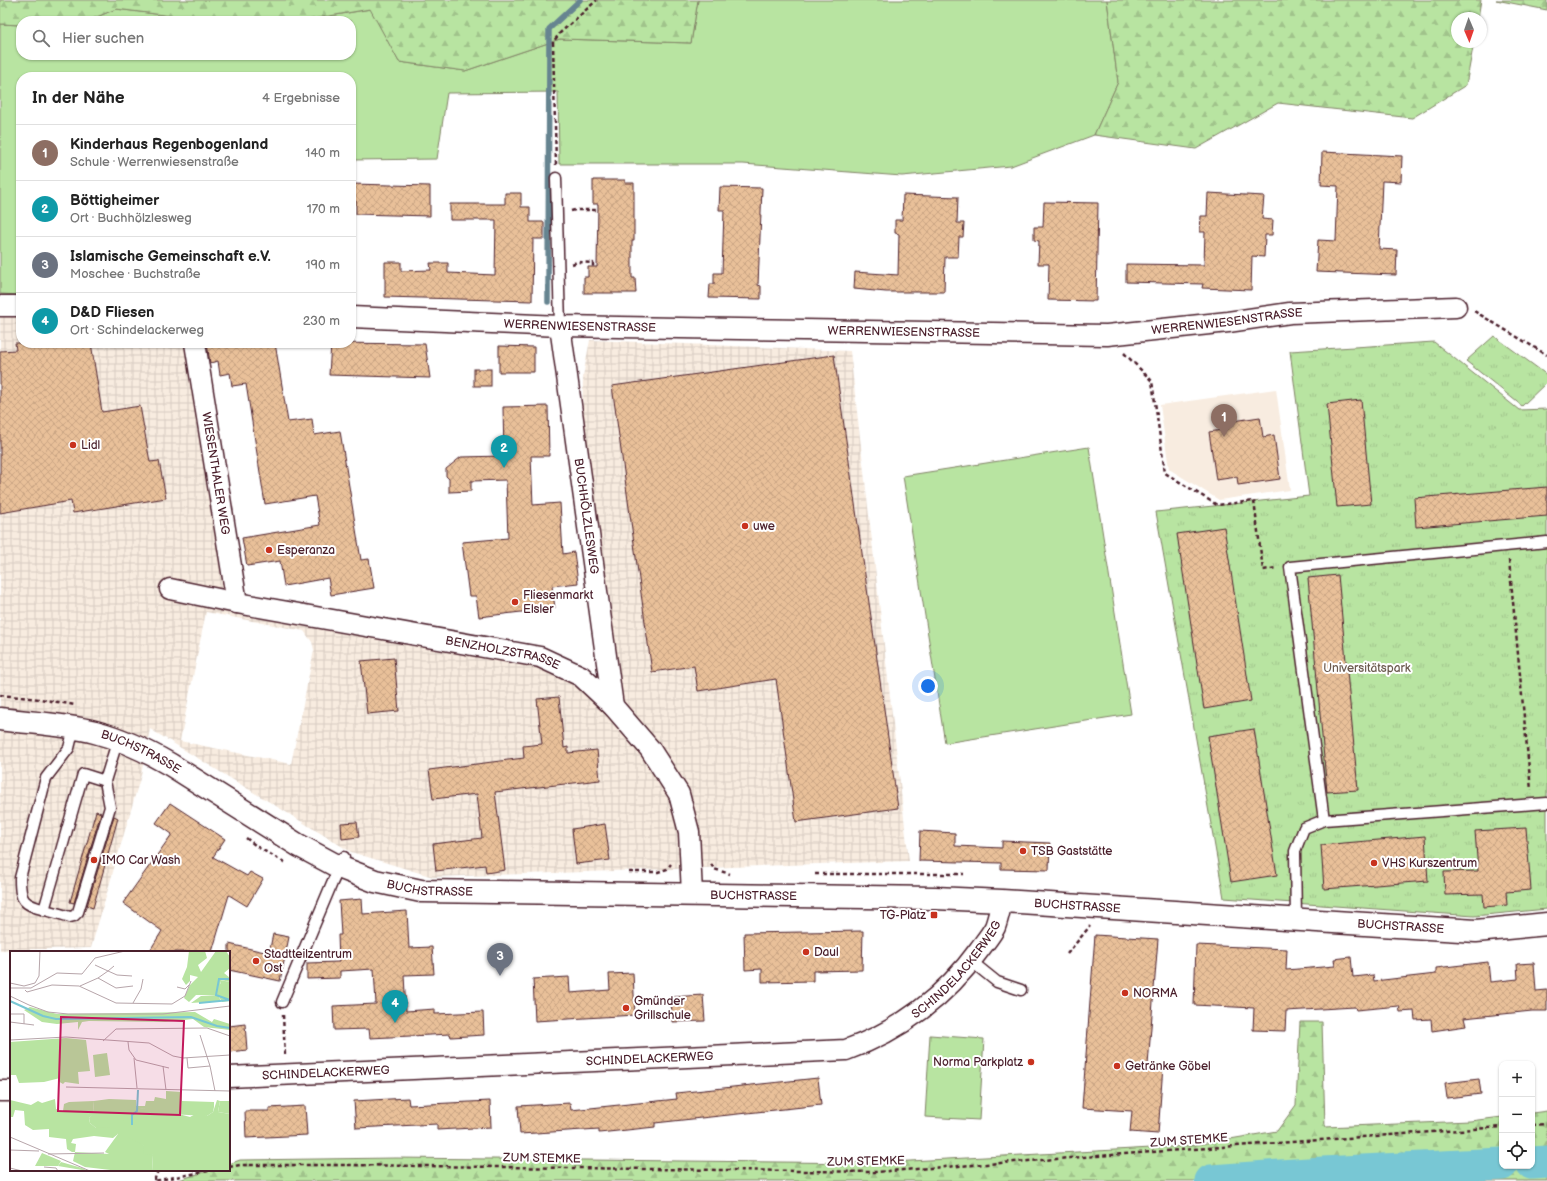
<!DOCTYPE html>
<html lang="de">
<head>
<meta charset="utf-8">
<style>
	:root { --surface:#fff; --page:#f6f6f6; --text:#222; --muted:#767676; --line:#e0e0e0; --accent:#ea580c }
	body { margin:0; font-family:"Balsamiq Sans",sans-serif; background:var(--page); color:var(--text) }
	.controls { position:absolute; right:12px; bottom:12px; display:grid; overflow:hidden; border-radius:8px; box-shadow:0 1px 3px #0004 }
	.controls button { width:36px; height:36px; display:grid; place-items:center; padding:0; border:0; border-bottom:1px solid var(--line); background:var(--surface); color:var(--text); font:20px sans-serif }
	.compass { position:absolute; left:1451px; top:12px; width:36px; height:36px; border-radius:50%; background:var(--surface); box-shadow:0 1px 3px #0004; rotate:178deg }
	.you { position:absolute; left:928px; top:686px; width:14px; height:14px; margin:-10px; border:3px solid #fff; border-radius:50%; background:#1a73e8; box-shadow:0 0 0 6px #1a73e833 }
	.badge { display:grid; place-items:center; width:26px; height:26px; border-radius:50%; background:var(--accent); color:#fff; font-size:13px; font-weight:700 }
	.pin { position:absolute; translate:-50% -33px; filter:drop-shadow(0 1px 2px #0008) }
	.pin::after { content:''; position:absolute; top:21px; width:14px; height:12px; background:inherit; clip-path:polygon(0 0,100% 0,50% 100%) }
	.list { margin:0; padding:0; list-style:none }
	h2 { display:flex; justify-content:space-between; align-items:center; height:52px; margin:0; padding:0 16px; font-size:17px }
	h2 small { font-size:13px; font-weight:400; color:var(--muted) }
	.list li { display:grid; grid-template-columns:26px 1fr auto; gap:12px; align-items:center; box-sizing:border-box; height:56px; padding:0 16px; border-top:1px solid var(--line) }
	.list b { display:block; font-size:15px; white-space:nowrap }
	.list p { margin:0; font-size:13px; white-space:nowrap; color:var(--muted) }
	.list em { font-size:13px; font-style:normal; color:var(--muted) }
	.icon { flex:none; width:22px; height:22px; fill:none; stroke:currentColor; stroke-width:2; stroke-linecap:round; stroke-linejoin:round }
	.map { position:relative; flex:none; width:1547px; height:1181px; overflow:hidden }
	.search { position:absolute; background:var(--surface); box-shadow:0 1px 3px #0004; left:16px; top:16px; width:340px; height:44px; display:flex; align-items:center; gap:10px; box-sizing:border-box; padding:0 14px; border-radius:16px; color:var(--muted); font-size:15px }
	.panel { position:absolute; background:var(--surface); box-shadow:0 1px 3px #0004; left:16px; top:72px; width:340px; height:276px; border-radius:16px }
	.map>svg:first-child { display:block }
	.built { fill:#f8ece0 }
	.industrial { fill:url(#industrial-grid); fill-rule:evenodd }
	.green { fill:#b8e4a1; stroke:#818266 }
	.forest { fill:url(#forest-firs); stroke:#818266 }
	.park { fill:url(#park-tufts); stroke:#818266 }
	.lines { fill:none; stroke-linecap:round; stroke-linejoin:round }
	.stream { stroke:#668490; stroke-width:5.5 }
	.river { stroke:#78c7d4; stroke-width:33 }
	.building { fill:url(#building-cross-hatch); stroke:#4a1f2b }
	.service-casing { stroke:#4a1f2b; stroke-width:13 }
	.minor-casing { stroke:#4a1f2b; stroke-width:23 }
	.tertiary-casing { stroke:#4a1f2b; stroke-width:25 }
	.path { stroke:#4a1f2b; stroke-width:2.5; stroke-dasharray:4 3; stroke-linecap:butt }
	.service { stroke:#fff; stroke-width:10 }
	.minor { stroke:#fff; stroke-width:20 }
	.tertiary { stroke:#fff; stroke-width:22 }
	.poi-dot { fill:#c8321e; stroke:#fff; stroke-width:1.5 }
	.labels { text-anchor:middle; stroke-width:4; stroke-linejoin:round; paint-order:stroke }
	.street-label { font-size:12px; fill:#4a1f2b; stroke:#fff }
	.poi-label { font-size:12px; fill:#4a1f2b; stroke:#fff; text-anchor:start }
	.park-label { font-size:12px; fill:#6b5a4e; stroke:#fff }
	.inset-river { fill:none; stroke:#78c7d4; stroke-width:2 }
	.inset-road { fill:none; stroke:#b7a5aa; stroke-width:1 }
	.view { fill:#c2185b; fill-opacity:0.15; stroke:#c2185b; stroke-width:2 }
	.inset-edge { fill:none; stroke:#4a1f2b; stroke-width:2 }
</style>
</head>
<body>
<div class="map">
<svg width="1547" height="1181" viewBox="0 0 1547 1181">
	<defs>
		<pattern id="industrial-grid" width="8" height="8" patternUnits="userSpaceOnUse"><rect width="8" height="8" fill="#f8ece0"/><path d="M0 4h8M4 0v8" fill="none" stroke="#d6cac0"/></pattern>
		<pattern id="forest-firs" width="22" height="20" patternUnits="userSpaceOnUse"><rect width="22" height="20" fill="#b8e4a1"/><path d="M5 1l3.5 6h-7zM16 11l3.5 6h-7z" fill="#a0c38b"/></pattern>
		<pattern id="park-tufts" width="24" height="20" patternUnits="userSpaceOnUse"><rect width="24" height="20" fill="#b8e4a1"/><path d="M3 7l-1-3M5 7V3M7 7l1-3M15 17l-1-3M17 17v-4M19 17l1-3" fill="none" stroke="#a0c38b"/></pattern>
		<pattern id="building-cross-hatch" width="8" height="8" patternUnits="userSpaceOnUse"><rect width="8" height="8" fill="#e9c099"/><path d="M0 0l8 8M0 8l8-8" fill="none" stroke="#c9a584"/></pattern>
	</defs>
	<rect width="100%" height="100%" fill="#fff"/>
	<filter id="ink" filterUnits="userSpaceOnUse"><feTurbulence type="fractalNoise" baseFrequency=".025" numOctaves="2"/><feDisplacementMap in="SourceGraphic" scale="8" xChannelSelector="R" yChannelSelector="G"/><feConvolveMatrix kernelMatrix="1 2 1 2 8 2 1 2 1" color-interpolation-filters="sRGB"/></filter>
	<g filter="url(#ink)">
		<polygon class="built" points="1276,389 1290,490 1219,500 1169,469 1160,405"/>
		<path class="industrial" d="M0 294 21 295V343H195L238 603 540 657 612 706 581 475 583 376 590 340 850 351 909 861 433 877 351 852 150 729 141 775 91 948 0 950ZM206 612 304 631 312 642 314 650 291 764 180 741Z"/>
		<g class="green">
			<polygon points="698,0 1107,0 1118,82 1094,135 1011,166 902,176 743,164 559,164 558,92 447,93 437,159 351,160 351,77 21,77 21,295 0,294 0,24 21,25 21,55 351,55 351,21 301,21 371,9 399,62 465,71 560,39 691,43"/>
			<polygon points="116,9 210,21 87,21"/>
			<polygon points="1089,447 1131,714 945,743 903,476"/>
			<polygon points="930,1035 984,1039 979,1120 925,1117"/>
		</g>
		<g class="forest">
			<polygon points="0,0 698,0 691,43 560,39 465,71 399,62 370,9 301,21 210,21 116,9 87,21 21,21 21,25 0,24"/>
			<polygon points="1107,0 1481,0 1478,18 1457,18 1457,42 1474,42 1466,85 1412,118 1278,103 1196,149 1094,135 1118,82"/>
			<polygon points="1496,0 1547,0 1547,10"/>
			<polygon points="1300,1022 1322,1022 1325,1127 1470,1121 1502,1117 1502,1166 1532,1166 1532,1113 1547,1111 1547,1181 176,1181 210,1170 229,1170 229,1164 240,1160 396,1158 873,1163 1189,1146 1277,1131 1296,1105"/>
		</g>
		<g class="park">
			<polygon points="1494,336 1547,375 1547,382 1522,406 1466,361"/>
			<polygon points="1434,342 1519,410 1547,409 1547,909 1474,916 1224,898 1156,512 1309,496 1290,351"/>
		</g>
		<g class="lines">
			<polyline class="stream" points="548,302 549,29 580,0"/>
			<g class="river">
				<polyline points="1532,1163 1547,1162"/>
				<polyline points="1211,1181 1323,1173 1502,1164"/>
			</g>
		</g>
		<g class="building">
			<polygon points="1322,152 1402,156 1401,182 1382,181 1379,249 1397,250 1396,275 1316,272 1318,240 1336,241 1338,186 1321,185"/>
			<polygon points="593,180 625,180 625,183 634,183 634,241 632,241 632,278 635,278 636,293 584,293 584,277 588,277 588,267 597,267 598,204 593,204"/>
			<polygon points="351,184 430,186 430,216 356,214 356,201 351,201"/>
			<polygon points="720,187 762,188 758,285 761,286 761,299 709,298 710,284 714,284 714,273 722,273 724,210 719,210"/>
			<polygon points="505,193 521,193 521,207 530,207 530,222 544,222 544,239 533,239 532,301 385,297 385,262 401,262 401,271 431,270 430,263 448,263 448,273 495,275 496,220 450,220 450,204 505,204"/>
			<polygon points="1208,193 1264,196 1262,219 1273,220 1272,235 1265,235 1264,257 1252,256 1251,290 1202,288 1203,284 1126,282 1126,264 1204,265 1205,232 1200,232 1201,216 1207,216"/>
			<polygon points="903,195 958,197 957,223 964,223 963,237 959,237 958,257 945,257 944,292 886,292 854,289 855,272 898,275 899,234 895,233 895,220 902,220"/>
			<polygon points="1044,202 1098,203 1096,301 1048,300 1049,264 1038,264 1039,241 1034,240 1034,227 1043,227"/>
			<polygon points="15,343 42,343 43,348 75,343 91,343 102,412 140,406 150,462 159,461 166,498 73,513 71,501 0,513 0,351 16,350"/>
			<polygon points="207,343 225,343 225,347 252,343 275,343 288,422 312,419 314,435 340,431 361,560 369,559 374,588 331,595 328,578 284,586 280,561 247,566 242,538 320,525 315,496 265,504 246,384 232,386 230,373 220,375 218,361 210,363"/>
			<polygon points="331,343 425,344 430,378 329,375"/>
			<polygon points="499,346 534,347 534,372 499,372"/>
			<polygon points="834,355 898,808 796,822 776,679 698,691 694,666 652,672 612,386"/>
			<rect x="474" y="369" width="17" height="17"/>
			<polygon points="1361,400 1371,504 1337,507 1327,404"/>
			<polygon points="548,406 549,456 531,456 533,505 560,503 563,554 574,552 578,583 552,586 555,608 479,617 476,596 469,596 462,542 508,538 506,480 471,481 471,491 449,492 449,479 446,476 446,469 461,457 504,456 503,407"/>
			<polygon points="1260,417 1263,437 1274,435 1280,479 1238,485 1237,477 1216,480 1209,432 1228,429 1227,422"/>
			<polygon points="1547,487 1547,516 1416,527 1414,498"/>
			<polygon points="1224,527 1251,701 1204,709 1177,534"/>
			<polygon points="1338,575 1358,790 1327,792 1308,578"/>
			<polygon points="394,658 399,711 367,714 361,661"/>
			<polygon points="559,697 564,748 568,747 568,753 597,750 600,780 495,792 505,870 486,873 485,865 436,871 433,844 482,838 477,794 433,799 429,770 524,758 523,746 542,744 537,699"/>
			<polygon points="1254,729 1277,875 1231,882 1208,736"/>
			<polygon points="170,803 225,839 213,857 247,876 250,872 263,879 247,906 229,895 212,952 149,952 162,931 123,903 172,834 156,823"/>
			<polygon points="96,811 101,813 74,903 70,902"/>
			<polygon points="114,816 118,818 93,908 87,906"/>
			<polygon points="357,822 359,837 342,839 341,823"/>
			<polygon points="605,824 610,860 576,864 572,829"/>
			<polygon points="1526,828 1531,890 1506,892 1507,905 1484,907 1483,894 1445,895 1444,872 1478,871 1475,831"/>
			<polygon points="920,831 955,833 955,846 1002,848 1002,841 1050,843 1049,870 1001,869 1001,863 919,861"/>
			<polygon points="1425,836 1428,881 1324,889 1321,845"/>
			<polygon points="362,899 363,914 407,911 409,948 432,947 434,974 404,975 406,1011 435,1009 435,1014 483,1012 484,1035 451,1037 450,1034 370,1038 369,1029 334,1030 333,1006 376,1004 374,969 340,971 340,978 307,979 307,963 339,962 338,935 341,935 339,901"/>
			<polygon points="863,931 862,970 813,971 813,981 762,982 762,969 745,970 744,933"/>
			<polygon points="273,934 289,937 280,981 229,970 229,944 269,953"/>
			<polygon points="1095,935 1158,939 1148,1065 1163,1066 1158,1134 1130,1132 1132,1111 1082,1108"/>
			<polygon points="1196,945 1287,949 1286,970 1335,966 1334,959 1351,957 1353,977 1373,975 1374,981 1436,974 1436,968 1488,962 1490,982 1518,979 1517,964 1534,963 1536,991 1547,990 1547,1011 1532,1011 1464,1018 1466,1026 1432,1031 1431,1019 1415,1020 1414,1011 1400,1012 1399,1006 1356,1010 1355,1007 1286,1011 1285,1031 1253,1030 1254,1008 1194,1005"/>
			<polygon points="633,973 635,1015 535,1021 533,979 569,977 570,993 610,990 609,974"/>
			<polygon points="703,995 705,1021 672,1022 671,997"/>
			<polygon points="245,1024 247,1050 229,1052 229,1026"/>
			<polygon points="818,1078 821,1105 655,1123 655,1127 599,1133 599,1129 520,1134 518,1106 570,1103 571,1110 677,1099 676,1093"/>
			<polygon points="1479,1079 1481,1094 1447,1098 1445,1083"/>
			<polygon points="408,1098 409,1105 490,1101 491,1127 437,1130 437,1124 356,1128 354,1101"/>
			<polygon points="305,1106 307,1135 246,1138 245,1111 269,1111 269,1108"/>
		</g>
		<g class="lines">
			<defs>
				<g id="service">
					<polyline points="556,178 560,326"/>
					<path d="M74 728 69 748 46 778 20 878C20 901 23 904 45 910 53 912 61 914 70 917L74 916 78 912 110 807 105 781 118 739"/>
					<polyline points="1324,820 1290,567 1547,542"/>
					<polyline points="44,910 83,774 105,781"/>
					<polyline points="1296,919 1295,851 1304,828 1324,820 1547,803"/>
					<polyline points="971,961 997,982 1021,990"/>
					<polyline points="282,1002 332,883 344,857"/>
				</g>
				<g id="minor">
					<polyline points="0,306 21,306"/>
					<path id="s1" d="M351 317 560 326 1107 335 1228 322 1290 313 1456 307"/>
					<path id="s2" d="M560 326 613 706"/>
					<path id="s3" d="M195 343 237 603"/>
					<path id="s4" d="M170 589 237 603 540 657 581 676 613 706 650 749 679 794 689 832 692 894"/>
					<path id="s5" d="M229 1077 846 1050C900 1031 946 996 979 950 984 943 991 935 995 927 998 919 1000 909 1002 901"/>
					<polyline points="0,1091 11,1091"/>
				</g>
				<g id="tertiary">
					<path id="s6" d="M0 719C31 723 64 724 95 732 122 739 147 751 171 765L298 845 339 867 375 881 421 891 935 898 1002 901 1476 931 1547 924"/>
				</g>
			</defs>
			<use href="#service" class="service-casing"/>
			<use href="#minor" class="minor-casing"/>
			<use href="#tertiary" class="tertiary-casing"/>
			<g class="path">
				<polyline points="556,165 553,42 560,33 597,0"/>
				<polyline points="571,211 575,210 598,210"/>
				<polyline points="572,264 577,262 593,263 593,267"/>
				<polyline points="1474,311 1547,355"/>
				<polyline points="1124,353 1152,381 1165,473 1217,505 1254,501 1263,570 1277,568"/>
				<polyline points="1509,560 1531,790"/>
				<polyline points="0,695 40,699 75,705"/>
				<polyline points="246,838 259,848 286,863"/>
				<polyline points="711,864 714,869 730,874"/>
				<polyline points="629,872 658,872 667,869 671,864"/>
				<polyline points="815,874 964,874"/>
				<polyline points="1067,954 1090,926"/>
				<polyline points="283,1015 285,1056"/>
				<polyline points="1532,1125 1547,1124"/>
				<polyline points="229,1167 240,1165 348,1165 875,1172 1502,1127"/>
				<polyline points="158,1170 154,1181 214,1170"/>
			</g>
			<use href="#service" class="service"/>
			<use href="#minor" class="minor"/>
			<use href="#tertiary" class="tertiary"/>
		</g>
	</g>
	<g class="poi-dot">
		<circle cx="73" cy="445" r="4"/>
		<circle cx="745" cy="526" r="4"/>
		<circle cx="269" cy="550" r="4"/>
		<circle cx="515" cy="602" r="4"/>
		<circle cx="1023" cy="851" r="4"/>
		<circle cx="94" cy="860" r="4"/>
		<circle cx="1374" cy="863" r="4"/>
		<rect x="930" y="911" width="8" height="8" rx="2"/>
		<circle cx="806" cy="952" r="4"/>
		<circle cx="256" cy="961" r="4"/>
		<circle cx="1125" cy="993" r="4"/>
		<circle cx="626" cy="1008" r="4"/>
		<circle cx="1031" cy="1062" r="4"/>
		<circle cx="1117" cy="1066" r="4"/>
	</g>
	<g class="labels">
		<g class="street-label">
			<text dy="4" stroke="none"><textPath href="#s1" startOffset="877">WERRENWIESENSTRASSE</textPath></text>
			<text dy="4" stroke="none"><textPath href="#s1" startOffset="229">WERRENWIESENSTRASSE</textPath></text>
			<text dy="4" stroke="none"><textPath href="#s1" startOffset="553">WERRENWIESENSTRASSE</textPath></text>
			<text dy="4" stroke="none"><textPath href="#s3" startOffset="132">WIESENTHALER WEG</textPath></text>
			<text dy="4" stroke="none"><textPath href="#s2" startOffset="192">BUCHHÖLZLESWEG</textPath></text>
			<text dy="4" stroke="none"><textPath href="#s4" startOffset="339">BENZHOLZSTRASSE</textPath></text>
			<text dy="4" stroke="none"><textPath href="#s6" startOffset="146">BUCHSTRASSE</textPath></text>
			<text dy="4" stroke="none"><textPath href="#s6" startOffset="470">BUCHSTRASSE</textPath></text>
			<text dy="4" stroke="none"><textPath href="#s6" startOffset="794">BUCHSTRASSE</textPath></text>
			<text dy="4" stroke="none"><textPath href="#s6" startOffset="1118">BUCHSTRASSE</textPath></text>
			<text dy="4" stroke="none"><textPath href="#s6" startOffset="1442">BUCHSTRASSE</textPath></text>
			<text dy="4" stroke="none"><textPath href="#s5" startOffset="757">SCHINDELACKERWEG</textPath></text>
			<text dy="4" stroke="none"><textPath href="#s5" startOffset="421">SCHINDELACKERWEG</textPath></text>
			<text dy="4" stroke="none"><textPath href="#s5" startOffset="97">SCHINDELACKERWEG</textPath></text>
			<text transform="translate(1189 1140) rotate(-4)" y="4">ZUM STEMKE</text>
			<text transform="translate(542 1158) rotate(1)" y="4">ZUM STEMKE</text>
			<text transform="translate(866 1161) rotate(-1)" y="4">ZUM STEMKE</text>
		</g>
		<g class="poi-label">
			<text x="81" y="449">Lidl</text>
			<text x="753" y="530">uwe</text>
			<text x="277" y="554">Esperanza</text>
			<text x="523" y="599">Fliesenmarkt<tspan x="523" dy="14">Elsler</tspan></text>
			<text x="1031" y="855">TSB Gaststätte</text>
			<text x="102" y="864">IMO Car Wash</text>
			<text x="1382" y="867">VHS Kurszentrum</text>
			<text x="926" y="919" text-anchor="end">TG-Platz</text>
			<text x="814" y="956">Daul</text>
			<text x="264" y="958">Stadtteilzentrum<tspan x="264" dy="14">Ost</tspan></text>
			<text x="1133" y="997">NORMA</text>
			<text x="634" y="1005">Gmünder<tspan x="634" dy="14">Grillschule</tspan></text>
			<text x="1023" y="1066" text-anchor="end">Norma Parkplatz</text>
			<text x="1125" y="1070">Getränke Göbel</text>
		</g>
		<g class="park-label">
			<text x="1367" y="672">Universitätspark</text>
		</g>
	</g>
	<g transform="translate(10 951)">
		<rect width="220" height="220" fill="#fff"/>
		<path d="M210 29 220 31 219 44 212 43ZM208 44 211 50 181 52 191 45ZM97 102 100 124 85 126 83 104ZM156 140 172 141V150L204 151V156L203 161 197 165 141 162 134 157 126 159 133 194 143 204 142 220H109L75 216 63 210 65 201 99 203 95 201 108 183 86 177 80 172 79 167 83 162 84 150 99 148 126 149V155H135L136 150H144L145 146 156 148ZM210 150H220V163L208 161ZM51 211 72 217 78 220 48 215Z" fill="#b8e4a1"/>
		<path d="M179 0H195L197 7 188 14 191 21 206 0H216L220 6V17L214 22 220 27V31L211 29 210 32 213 36 212 43H220V50L212 51 208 44H186L179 51 174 47 180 34 188 26 180 24V30L176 34 172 28 177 16ZM20 56 47 63 185 61 202 71 204 68 220 73V79L194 76 183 68 155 71 79 70 72 71 68 79V71L47 73 32 71 14 59ZM45 148 46 158 53 160 54 153 59 151 84 150 83 163 79 167 80 172 86 177 100 176 108 183 103 187 84 185 63 188 61 192 66 193 65 201H62L57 198 56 188 39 186V178L23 179 15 174 14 160 5 159 3 166H0V149L21 154 28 150 32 152ZM207 149 210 150 208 161 220 163V219L142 220 143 204 134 203 133 194 116 185 113 170 116 159 134 157 139 158 141 162H165L180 166 189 161 197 165 203 161ZM32 202 51 210 48 215H25Z" fill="#b8e4a1"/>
		<path d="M56 87 76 89 80 120 68 121 69 133 55 131 53 133 48 130 50 127 34 131 9 132 6 124H0V91Z" fill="#b8e4a1"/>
		<path class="inset-river" d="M0 50 33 65 46 68 181 66 207 75 220 77M189 52 220 49 206 44 209 28H220M122 174V164L127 160 128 139"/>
		<path class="inset-road" d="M85 14 98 20 104 15M88 27 98 20 107 24 122 25M0 32 14 35 25 32 29 25 30 0M70 35 88 27 106 37 123 35M167 36 175 38 179 34M0 37H21L47 22 72 23 85 7 115 0M15 39 17 41 42 34 69 35 106 52 162 53 175 45 181 30M0 45 19 54M123 52 131 38 133 28M19 54 38 61 58 63H153L220 55M0 63H14V73M0 71 24 74M190 84 200 115 205 140M0 89 56 86 139 92 163 105 173 107 220 104M93 90 106 78 197 77 220 85M118 91 119 99 126 109 159 117M124 107 127 137M177 107 178 117 200 115M153 115 156 139M56 136 220 140M0 186 80 220M0 199 29 200M38 203 94 202M34 216 46 217 48 220M0 217 12 220"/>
		<path class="view" d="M51 66 174 70 170 164 48 160Z"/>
		<rect width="220" height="220" class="inset-edge"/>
	</g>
</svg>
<div class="controls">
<button>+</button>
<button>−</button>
<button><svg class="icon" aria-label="locate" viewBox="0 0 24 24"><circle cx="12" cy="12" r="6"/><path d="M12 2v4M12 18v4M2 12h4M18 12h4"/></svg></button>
</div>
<svg class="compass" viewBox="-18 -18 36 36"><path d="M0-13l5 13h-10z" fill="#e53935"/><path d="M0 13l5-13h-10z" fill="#767676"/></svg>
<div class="you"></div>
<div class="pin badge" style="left:1224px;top:437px;background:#8d6e63">1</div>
<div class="pin badge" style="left:504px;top:468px;background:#0f9aa8">2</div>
<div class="pin badge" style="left:500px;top:976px;background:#6b7280">3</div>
<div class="pin badge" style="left:395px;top:1023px;background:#0f9aa8">4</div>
<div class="search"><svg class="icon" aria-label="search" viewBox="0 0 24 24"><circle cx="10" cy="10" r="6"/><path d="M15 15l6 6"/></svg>Hier suchen</div>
<section class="panel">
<h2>In der Nähe<small>4 Ergebnisse</small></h2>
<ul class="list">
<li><span class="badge" style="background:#8d6e63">1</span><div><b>Kinderhaus Regenbogenland</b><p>Schule · Werrenwiesenstraße</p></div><em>140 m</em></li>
<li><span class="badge" style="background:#0f9aa8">2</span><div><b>Böttigheimer</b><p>Ort · Buchhölzlesweg</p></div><em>170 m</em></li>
<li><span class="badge" style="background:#6b7280">3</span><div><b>Islamische Gemeinschaft e.V.</b><p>Moschee · Buchstraße</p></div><em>190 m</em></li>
<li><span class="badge" style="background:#0f9aa8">4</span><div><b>D&amp;D Fliesen</b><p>Ort · Schindelackerweg</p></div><em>230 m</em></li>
</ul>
</section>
</div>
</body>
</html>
